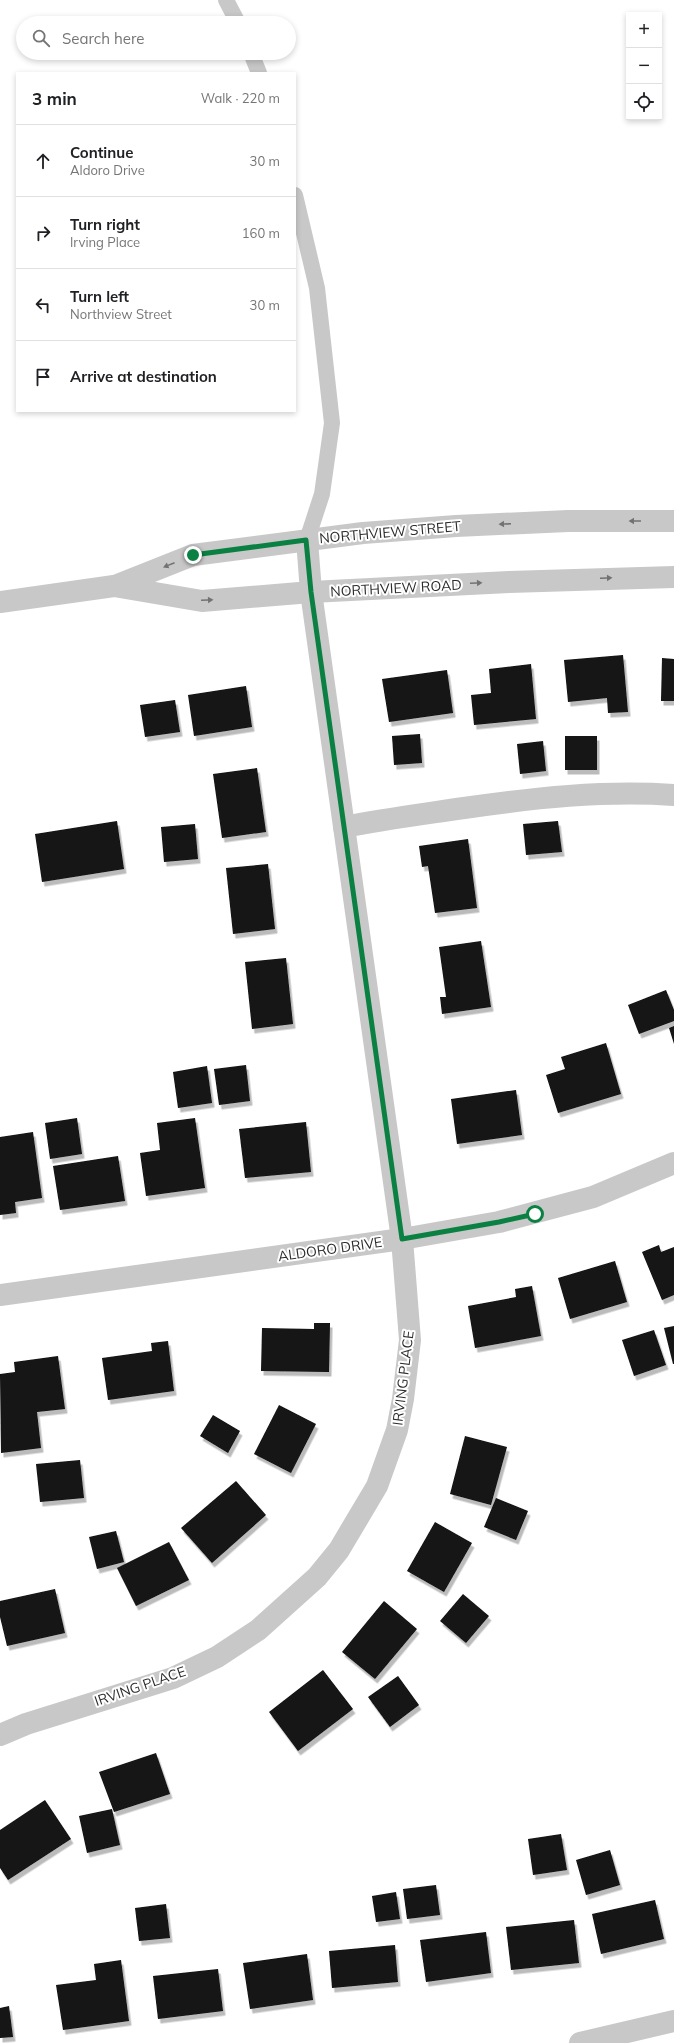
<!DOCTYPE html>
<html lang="en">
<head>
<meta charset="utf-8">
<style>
	:root { --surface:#fff; --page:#f6f6f6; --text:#202124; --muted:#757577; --line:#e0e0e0 }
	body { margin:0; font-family:Mulish,sans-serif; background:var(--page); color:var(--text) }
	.controls { position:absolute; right:12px; top:12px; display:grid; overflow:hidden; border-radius:0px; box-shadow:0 2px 6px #0003 }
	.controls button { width:36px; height:36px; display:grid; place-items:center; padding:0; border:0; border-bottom:1px solid var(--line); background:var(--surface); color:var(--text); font:20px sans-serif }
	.stop { position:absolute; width:12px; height:12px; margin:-9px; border:3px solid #0b8043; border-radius:50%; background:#fff }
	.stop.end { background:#0b8043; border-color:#fff; box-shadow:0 1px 4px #0008 }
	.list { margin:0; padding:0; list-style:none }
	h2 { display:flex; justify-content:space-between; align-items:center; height:52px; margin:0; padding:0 16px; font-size:17px }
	h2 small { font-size:13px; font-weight:400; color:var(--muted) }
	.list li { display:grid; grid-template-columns:26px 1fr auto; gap:12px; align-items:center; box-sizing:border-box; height:72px; padding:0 16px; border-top:1px solid var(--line) }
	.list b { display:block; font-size:15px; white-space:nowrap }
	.list p { margin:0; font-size:13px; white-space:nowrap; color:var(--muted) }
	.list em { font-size:13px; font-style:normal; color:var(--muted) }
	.icon { flex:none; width:22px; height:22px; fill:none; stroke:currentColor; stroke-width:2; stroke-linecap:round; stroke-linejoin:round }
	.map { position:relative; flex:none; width:674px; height:2043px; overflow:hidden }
	.search { position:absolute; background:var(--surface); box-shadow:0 2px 6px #0003; left:16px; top:16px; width:280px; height:44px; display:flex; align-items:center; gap:10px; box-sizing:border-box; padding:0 14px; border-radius:22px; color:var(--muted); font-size:15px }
	.panel { position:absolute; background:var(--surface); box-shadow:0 2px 6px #0003; left:16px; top:72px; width:280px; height:340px; border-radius:0px }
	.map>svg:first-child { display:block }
	.building { fill:#121212; filter:url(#shadow) }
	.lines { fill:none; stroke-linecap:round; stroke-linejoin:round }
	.service { stroke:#c8c8c8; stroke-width:16 }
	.minor { stroke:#c8c8c8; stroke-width:22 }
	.tertiary { stroke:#c8c8c8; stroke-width:22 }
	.oneway { fill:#727272 }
	.route { stroke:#0b8043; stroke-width:5 }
	.labels { text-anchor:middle; stroke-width:4; stroke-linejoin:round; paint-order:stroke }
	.street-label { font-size:14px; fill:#2b2b2b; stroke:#fff }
</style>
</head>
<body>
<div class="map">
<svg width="674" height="2043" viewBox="0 0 674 2043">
	<defs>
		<filter id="shadow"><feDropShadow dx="2.5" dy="4.5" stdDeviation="0" flood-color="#0004"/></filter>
	</defs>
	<rect width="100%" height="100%" fill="#fff"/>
	<g class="building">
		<polygon points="623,655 628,712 608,713 607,698 568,702 564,660"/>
		<polygon points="662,658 674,659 674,701 661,701"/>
		<polygon points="531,664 536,719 474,725 471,695 491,693 489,669"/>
		<polygon points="447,670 453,713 389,722 382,679"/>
		<polygon points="246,686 252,727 194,736 188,695"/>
		<polygon points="175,700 180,732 145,737 140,705"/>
		<polygon points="420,734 422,763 394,765 392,736"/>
		<rect x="565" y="736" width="32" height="34"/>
		<polygon points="543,741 546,771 520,774 517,744"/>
		<polygon points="257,768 266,832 222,838 213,774"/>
		<polygon points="117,821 124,869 42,882 35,834"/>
		<polygon points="558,821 562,852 526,855 523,824"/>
		<polygon points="195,824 198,859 164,862 161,827"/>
		<polygon points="468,839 477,908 435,913 428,866 422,867 419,846"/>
		<polygon points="268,864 275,929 233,934 226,868"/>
		<polygon points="481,941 491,1007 442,1014 440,997 446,997 439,947"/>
		<polygon points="286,958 293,1024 252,1029 245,962"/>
		<polygon points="666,990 674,1010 674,1021 639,1034 628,1005"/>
		<polygon points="674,1026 674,1044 669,1028"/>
		<polygon points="606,1043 621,1094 558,1113 546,1075 565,1069 561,1057"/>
		<polygon points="246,1065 250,1101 219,1105 214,1069"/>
		<polygon points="207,1066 212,1103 178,1108 173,1072"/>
		<polygon points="516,1090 522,1135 457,1144 451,1099"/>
		<polygon points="77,1118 82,1154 50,1159 45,1123"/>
		<polygon points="195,1118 205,1188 146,1196 140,1153 160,1150 157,1123"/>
		<polygon points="306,1122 311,1172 245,1178 239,1129"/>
		<polygon points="33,1132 42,1198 15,1202 16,1213 0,1215 0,1137"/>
		<polygon points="118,1156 125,1201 60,1210 53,1166"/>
		<polygon points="659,1245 661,1252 674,1247 674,1295 662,1300 642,1252"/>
		<polygon points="615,1261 627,1302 570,1319 558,1278"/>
		<polygon points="532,1286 541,1336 475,1348 468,1306 516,1297 515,1289"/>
		<polygon points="314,1323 330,1323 329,1372 261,1371 262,1328 314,1329"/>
		<polygon points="674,1326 674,1364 673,1364 664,1328"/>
		<polygon points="654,1330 666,1365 634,1376 622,1340"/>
		<polygon points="168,1341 174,1391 108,1400 102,1358 152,1351 151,1343"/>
		<polygon points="58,1356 65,1409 37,1412 41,1448 1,1453 0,1374 15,1372 14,1362"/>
		<polygon points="279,1405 316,1424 291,1473 254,1454"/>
		<polygon points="213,1415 240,1431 228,1453 200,1436"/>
		<polygon points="465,1436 507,1447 491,1505 450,1494"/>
		<polygon points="80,1460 84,1498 40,1502 36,1464"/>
		<polygon points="236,1481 266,1515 212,1563 181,1528"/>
		<polygon points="496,1498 528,1511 516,1540 484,1527"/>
		<polygon points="435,1522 472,1543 444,1592 407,1571"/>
		<polygon points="116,1531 124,1562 97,1569 89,1537"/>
		<polygon points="169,1542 189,1580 136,1606 117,1568"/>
		<polygon points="55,1589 65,1633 7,1646 0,1617 0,1601"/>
		<polygon points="463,1594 489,1616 466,1643 440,1621"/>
		<polygon points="384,1601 417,1629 375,1679 342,1652"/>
		<polygon points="323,1670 353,1709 298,1751 269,1712"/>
		<polygon points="398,1676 419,1705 390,1727 368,1697"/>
		<polygon points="156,1753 170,1794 114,1812 99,1772"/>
		<polygon points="45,1800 71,1839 8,1880 0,1868 0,1830"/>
		<polygon points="112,1809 120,1845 87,1853 79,1816"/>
		<polygon points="561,1834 567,1870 533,1875 528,1839"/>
		<polygon points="610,1850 620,1885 586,1895 576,1860"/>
		<polygon points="436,1885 440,1915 407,1919 403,1889"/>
		<polygon points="396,1892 400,1919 376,1922 372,1896"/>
		<polygon points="655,1900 664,1939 601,1954 592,1914"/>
		<polygon points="166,1904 170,1938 139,1941 135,1908"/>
		<polygon points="574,1920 579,1963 511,1970 506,1927"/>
		<polygon points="486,1932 491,1973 426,1982 420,1940"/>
		<polygon points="395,1945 398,1982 332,1988 329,1951"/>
		<polygon points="307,1954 313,2000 250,2009 243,1963"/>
		<polygon points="121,1960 129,2021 63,2030 56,1985 96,1980 94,1964"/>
		<polygon points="218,1969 223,2011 158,2019 153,1976"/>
		<polygon points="9,2006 13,2037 0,2038 0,2008"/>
	</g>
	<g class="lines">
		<g class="service">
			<polyline points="226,0 238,23"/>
			<polyline points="251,53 259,73"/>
			<polyline points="295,195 317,288 332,423 322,494 307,540"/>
		</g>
		<g class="minor">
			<path d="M344 827C384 819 424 814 464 808 533 798 604 790 674 795"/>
			<polyline points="0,1295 402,1239 499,1222 593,1197 674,1163"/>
			<polyline points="0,1735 26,1724 173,1678 217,1657 258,1630 317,1577 339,1550 377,1486 397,1430 403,1399 410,1340 402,1239 311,592 307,540"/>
			<polyline points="580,2043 674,2021"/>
		</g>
		<g class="tertiary">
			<polyline points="115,586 193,555 363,533 456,526 568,521 674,521"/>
			<polyline points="0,602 114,586 202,601 311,592 509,582 674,577"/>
		</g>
	</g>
	<defs><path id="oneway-solid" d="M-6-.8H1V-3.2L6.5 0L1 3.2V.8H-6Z"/></defs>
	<g class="oneway">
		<use href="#oneway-solid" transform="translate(635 521) rotate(-180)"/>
		<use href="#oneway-solid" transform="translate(505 524) rotate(178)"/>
		<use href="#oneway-solid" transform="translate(169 565) rotate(158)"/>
		<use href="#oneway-solid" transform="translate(606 578) rotate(-2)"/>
		<use href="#oneway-solid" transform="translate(476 583) rotate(-3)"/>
		<use href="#oneway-solid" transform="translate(207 600) rotate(-3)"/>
	</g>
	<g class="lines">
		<polyline class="route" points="193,555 306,540 311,592 402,1239 499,1222 535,1214"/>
	</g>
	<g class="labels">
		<g class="street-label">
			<text transform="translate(390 532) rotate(-5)" y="5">NORTHVIEW STREET</text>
			<text transform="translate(396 588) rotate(-3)" y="5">NORTHVIEW ROAD</text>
			<text transform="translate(330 1249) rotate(-8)" y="5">ALDORO DRIVE</text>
			<text transform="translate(403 1378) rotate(-83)" y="5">IRVING PLACE</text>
			<text transform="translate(140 1686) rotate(-19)" y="5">IRVING PLACE</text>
		</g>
	</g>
</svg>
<div class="controls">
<button>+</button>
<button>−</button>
<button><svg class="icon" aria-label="locate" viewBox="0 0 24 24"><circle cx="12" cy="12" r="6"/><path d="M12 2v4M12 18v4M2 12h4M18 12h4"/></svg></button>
</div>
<div class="stop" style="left:535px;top:1214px"></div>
<div class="stop end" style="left:193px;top:555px"></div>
<div class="search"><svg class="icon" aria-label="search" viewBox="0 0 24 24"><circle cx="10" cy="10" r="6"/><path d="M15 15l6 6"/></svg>Search here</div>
<section class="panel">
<h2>3 min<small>Walk · 220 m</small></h2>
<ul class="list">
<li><svg class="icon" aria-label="ahead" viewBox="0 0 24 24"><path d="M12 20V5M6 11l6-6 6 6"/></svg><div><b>Continue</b><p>Aldoro Drive</p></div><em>30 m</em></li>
<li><svg class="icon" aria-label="right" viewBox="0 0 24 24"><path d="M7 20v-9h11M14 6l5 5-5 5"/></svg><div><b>Turn right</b><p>Irving Place</p></div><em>160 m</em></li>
<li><svg class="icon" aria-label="left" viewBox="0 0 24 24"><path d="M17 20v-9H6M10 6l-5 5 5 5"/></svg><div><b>Turn left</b><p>Northview Street</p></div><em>30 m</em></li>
<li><svg class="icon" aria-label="arrive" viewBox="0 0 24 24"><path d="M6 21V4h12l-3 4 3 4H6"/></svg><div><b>Arrive at destination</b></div></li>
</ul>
</section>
</div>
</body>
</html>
